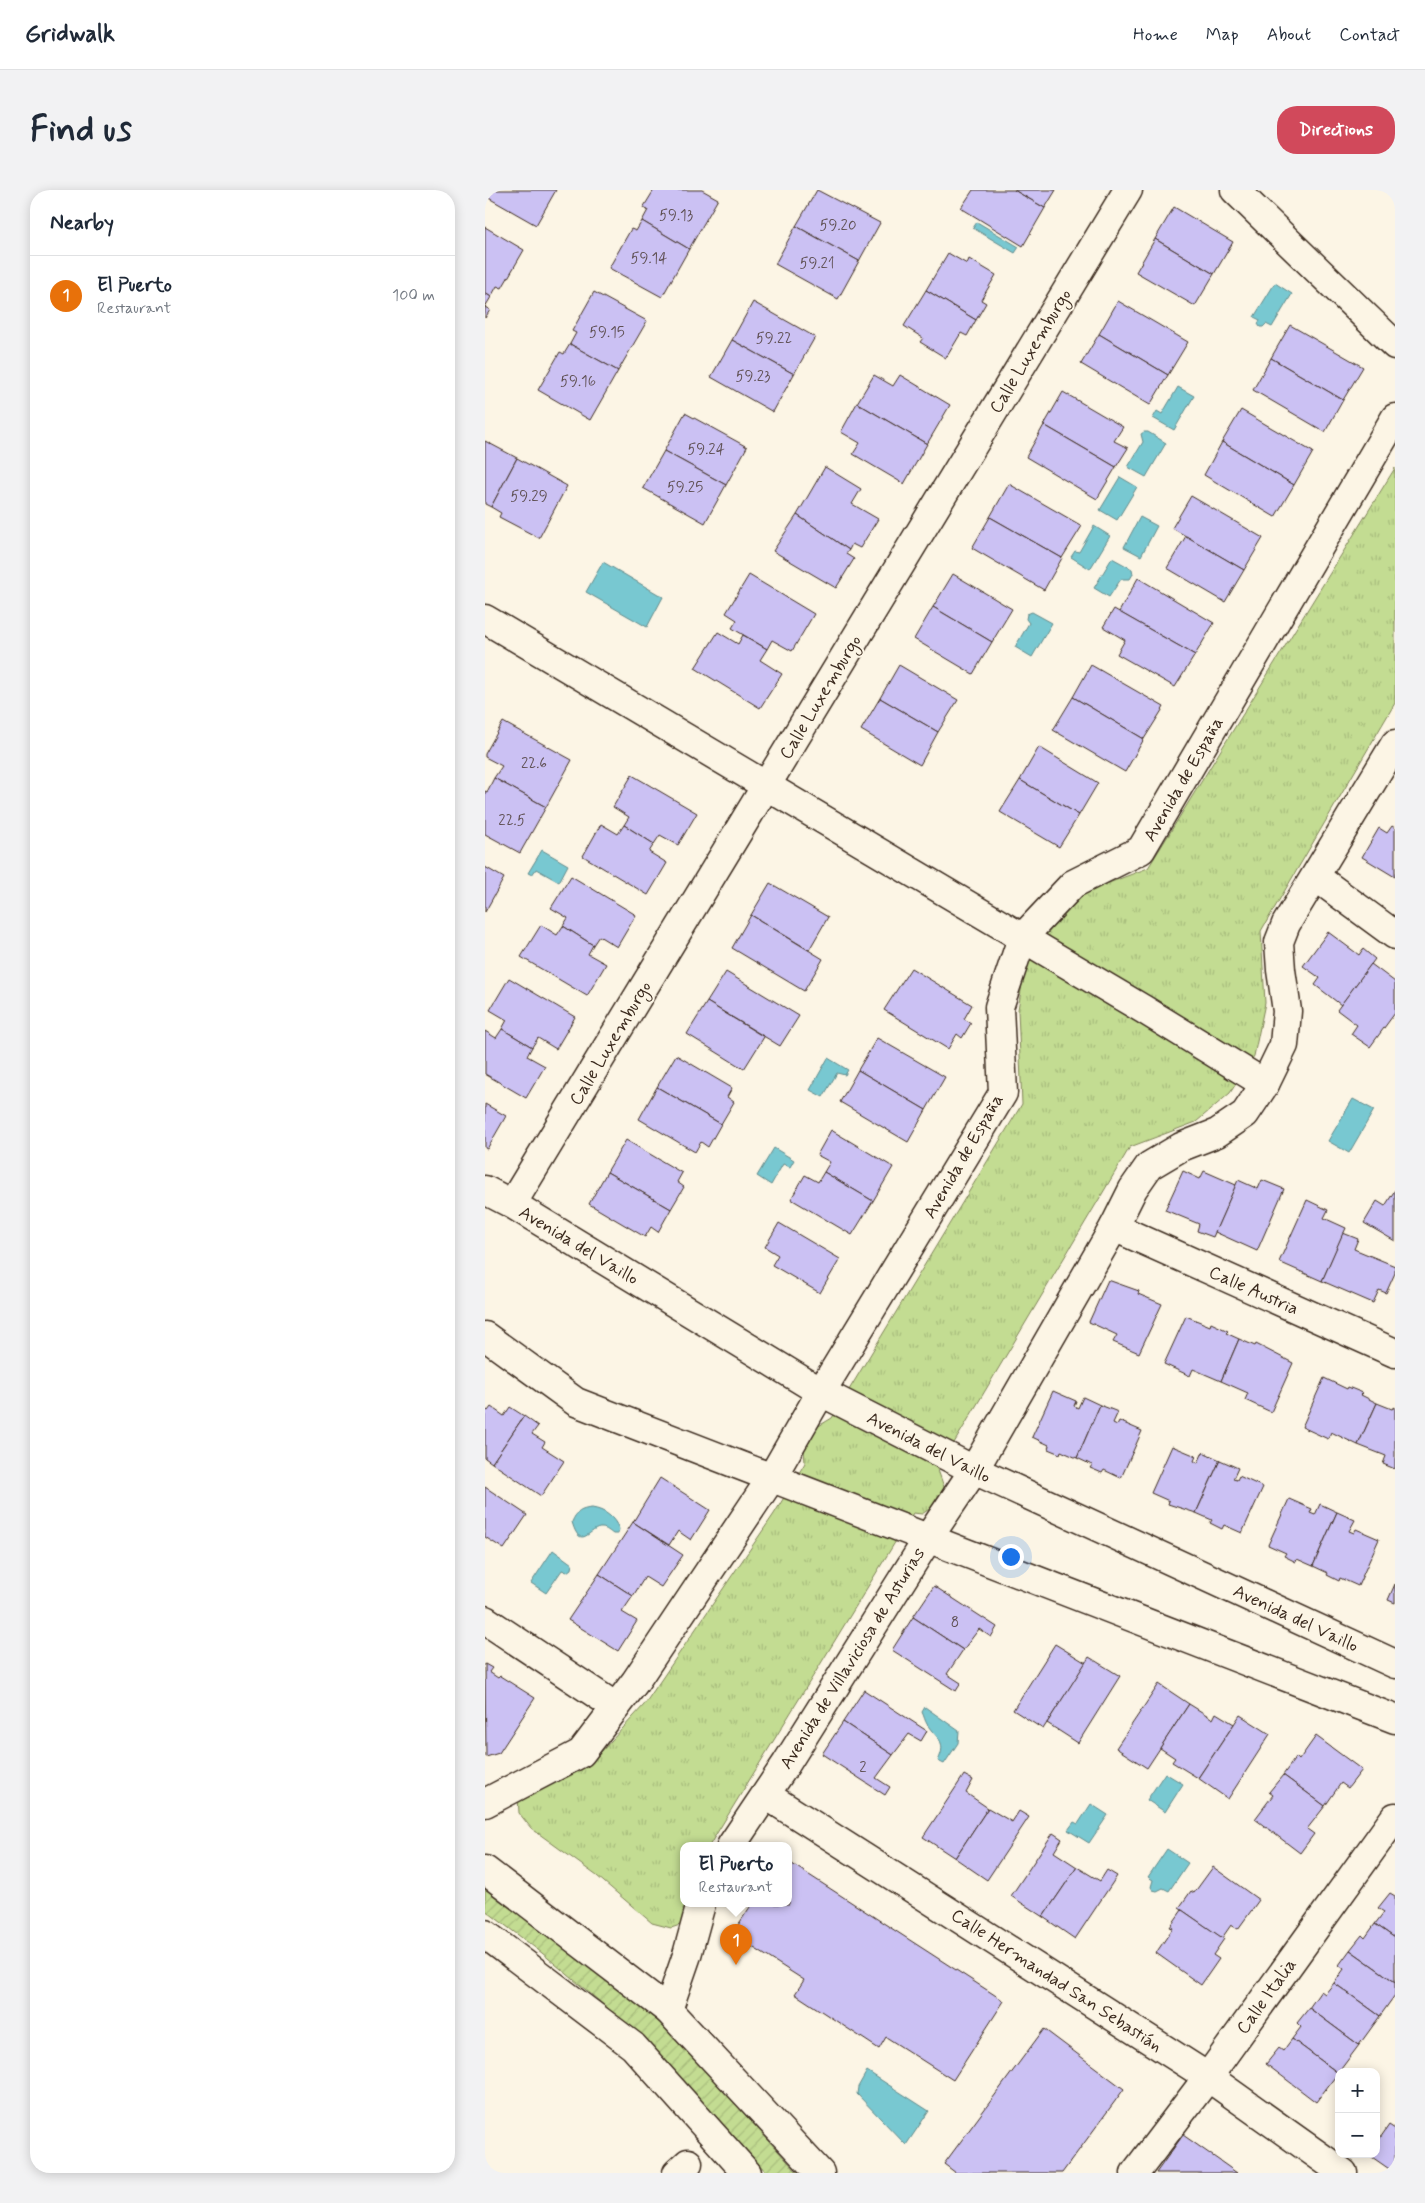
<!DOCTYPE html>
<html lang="en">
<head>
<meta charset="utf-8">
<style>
	:root { --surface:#fff; --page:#f2f2f3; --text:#1f2937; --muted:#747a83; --line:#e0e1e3; --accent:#d1495b }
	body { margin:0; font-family:Mynerve,sans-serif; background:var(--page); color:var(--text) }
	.controls { position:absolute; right:15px; bottom:15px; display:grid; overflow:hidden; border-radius:10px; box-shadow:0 2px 12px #0003 }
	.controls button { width:45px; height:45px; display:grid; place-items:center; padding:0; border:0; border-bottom:1px solid var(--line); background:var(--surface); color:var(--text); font:25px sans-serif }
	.you { position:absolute; left:525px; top:1366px; width:18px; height:18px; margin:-12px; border:4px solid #fff; border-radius:50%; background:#1a73e8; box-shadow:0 0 0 8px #1a73e833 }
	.badge { display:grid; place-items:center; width:32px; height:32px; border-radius:50%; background:var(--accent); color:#fff; font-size:16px; font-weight:700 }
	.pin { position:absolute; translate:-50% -41px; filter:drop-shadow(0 1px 2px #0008) }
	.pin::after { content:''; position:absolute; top:26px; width:18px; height:15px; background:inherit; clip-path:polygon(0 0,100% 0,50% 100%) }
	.popup { position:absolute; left:195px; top:1652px; width:112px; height:65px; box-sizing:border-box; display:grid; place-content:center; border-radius:10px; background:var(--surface); filter:drop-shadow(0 1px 4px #0005); font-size:16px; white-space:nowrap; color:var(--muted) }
	.popup b { font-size:19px; color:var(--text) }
	.popup::after { content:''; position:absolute; left:50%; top:100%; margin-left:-10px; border:10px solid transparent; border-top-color:var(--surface) }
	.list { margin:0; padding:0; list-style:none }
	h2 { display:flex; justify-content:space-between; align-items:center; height:65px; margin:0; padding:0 20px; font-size:21px }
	h2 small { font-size:16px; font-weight:400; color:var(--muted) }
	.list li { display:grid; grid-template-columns:32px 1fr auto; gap:15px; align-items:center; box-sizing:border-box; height:80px; padding:0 20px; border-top:1px solid var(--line) }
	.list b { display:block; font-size:19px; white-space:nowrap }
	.list p { margin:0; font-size:16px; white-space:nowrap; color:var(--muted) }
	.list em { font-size:16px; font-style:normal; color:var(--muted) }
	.map { position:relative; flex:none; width:910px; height:1983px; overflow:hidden; border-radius:20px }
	header { display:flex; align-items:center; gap:30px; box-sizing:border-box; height:70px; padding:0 25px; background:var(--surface); border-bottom:1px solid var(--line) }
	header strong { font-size:24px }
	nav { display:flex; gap:28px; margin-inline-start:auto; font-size:18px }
	.intro { display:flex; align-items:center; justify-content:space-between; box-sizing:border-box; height:120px; padding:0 30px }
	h1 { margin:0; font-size:35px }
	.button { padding:12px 22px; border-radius:20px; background:var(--accent); color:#fff; font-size:18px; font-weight:700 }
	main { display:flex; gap:30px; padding:0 30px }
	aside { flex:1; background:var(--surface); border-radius:20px; box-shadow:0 2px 12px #0003 }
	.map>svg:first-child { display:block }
	.park { fill:url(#park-tufts); stroke:#7f8358 }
	.garden { fill:url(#garden-furrows); stroke:#7f8358 }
	.water { fill:#78c8d1; stroke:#608989 }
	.building { fill:#cbc1f3; stroke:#3b2a1e }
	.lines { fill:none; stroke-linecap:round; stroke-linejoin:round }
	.minor-casing { stroke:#3b2a1e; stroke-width:31 }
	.minor { stroke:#fcf5e5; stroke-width:28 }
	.labels { text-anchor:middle; stroke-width:4; stroke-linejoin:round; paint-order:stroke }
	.number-label { font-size:15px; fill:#5f5053 }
	.street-label { font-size:18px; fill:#3b2a1e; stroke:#fcf5e5 }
</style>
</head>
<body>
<header>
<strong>Gridwalk</strong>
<nav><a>Home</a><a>Map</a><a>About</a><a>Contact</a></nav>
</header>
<div class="intro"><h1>Find us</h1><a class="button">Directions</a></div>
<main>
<aside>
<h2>Nearby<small></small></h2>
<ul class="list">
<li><span class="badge" style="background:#e8710a">1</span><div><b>El Puerto</b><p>Restaurant</p></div><em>100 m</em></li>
</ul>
</aside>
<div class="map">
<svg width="910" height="1983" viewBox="0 0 910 1983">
	<defs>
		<pattern id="park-tufts" width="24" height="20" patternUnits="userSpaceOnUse" patternTransform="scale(1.25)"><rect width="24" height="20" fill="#c3dc92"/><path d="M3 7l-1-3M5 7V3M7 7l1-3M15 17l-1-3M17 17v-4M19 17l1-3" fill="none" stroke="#a8bd7d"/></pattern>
		<pattern id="garden-furrows" width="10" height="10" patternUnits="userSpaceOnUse" patternTransform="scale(1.25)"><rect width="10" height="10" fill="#c3dc92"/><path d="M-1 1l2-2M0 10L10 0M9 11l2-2" fill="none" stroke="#a8bd7d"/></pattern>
	</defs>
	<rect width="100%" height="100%" fill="#fcf5e5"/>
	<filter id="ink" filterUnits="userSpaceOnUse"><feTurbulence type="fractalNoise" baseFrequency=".02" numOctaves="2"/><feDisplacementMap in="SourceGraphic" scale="10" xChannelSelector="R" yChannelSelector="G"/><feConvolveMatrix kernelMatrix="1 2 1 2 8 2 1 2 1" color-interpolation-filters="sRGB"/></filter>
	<g filter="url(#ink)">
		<polygon class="park" points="910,278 910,513 776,741 780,813 769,866 745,903 711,932 645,957 453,1280 459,1297 456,1311 437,1324 428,1323 224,1656 198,1656 198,1714 205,1714 201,1733 186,1738 167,1733 112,1686 46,1638 34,1623 33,1606 105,1574 159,1515 289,1324 320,1273 319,1259 332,1237 347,1228 537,914 533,820 540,774 562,736 600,702 663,678"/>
		<polygon class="garden" points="0,1691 72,1745 183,1840 313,1983 282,1983 164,1853 57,1763 0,1720"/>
		<g class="water">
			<polygon points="492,32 534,57 530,63 488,38"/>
			<polygon points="790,93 807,104 787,137 781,134 778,137 775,137 773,134 775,130 769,127"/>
			<polygon points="693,197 709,206 689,240 668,228 672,221 677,224"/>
			<polygon points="659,242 663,242 681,253 661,287 643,277 658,252 656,244"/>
			<polygon points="635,287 652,297 632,330 615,320"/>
			<polygon points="655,327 672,336 656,366 639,357"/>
			<polygon points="609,336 625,346 605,379 586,367 590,361 594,362"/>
			<polygon points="627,368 647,379 648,384 645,389 636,389 624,407 609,398"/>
			<polygon points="118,372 178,407 162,437 101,402"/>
			<polygon points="547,422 567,433 547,467 530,457 544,433 541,429 542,424"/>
			<polygon points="57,660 83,675 74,692 51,679 47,685 43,683"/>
			<polygon points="343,868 363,880 360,885 352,883 338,907 325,900"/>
			<polygon points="868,909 889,920 864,963 843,951"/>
			<polygon points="289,958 309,970 305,977 298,974 286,995 272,986"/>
			<path d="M107 1318C120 1320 129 1327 134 1339L133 1344H128C125 1342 121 1338 117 1338 105 1336 96 1363 87 1332 91 1322 96 1319 107 1318Z"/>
			<polygon points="68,1360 87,1374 86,1379 82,1382 77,1380 61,1403 46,1393"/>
			<path d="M440 1517 474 1541 473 1553 459 1574 453 1571C463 1550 451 1549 442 1534 440 1531 439 1526 437 1522Z"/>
			<polygon points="680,1583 698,1594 680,1622 662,1610"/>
			<polygon points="606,1614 623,1625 604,1653 583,1640 589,1632 593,1634"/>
			<polygon points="682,1659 703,1673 684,1701 678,1698 672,1701 668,1700 666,1697 668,1690 663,1687"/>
			<polygon points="382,1881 444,1921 421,1955 372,1904 373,1897"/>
		</g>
		<g class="building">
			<polygon points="1,0 71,0 51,35 0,6"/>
			<polygon points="169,0 217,0 233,9 204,59 157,31 163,20 158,18"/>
			<polygon points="332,0 395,33 374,71 311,36"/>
			<polygon points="488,0 529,0 560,18 538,56 476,18"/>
			<polygon points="529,0 571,0 560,18"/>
			<polygon points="689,17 748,52 729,84 670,49"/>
			<polygon points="157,31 204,59 177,107 124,78 146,39 151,41"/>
			<polygon points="311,36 374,71 353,109 290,74"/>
			<polygon points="0,37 39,60 17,98 12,96 6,107 0,103"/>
			<polygon points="670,49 729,84 710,116 651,82"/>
			<polygon points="463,63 482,74 484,69 511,85 496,110 501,113 491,130 441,100"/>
			<polygon points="441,100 491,130 482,146 476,143 461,168 435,152 438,148 419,136"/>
			<polygon points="109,102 162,131 133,181 85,154 91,143 87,141"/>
			<polygon points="0,103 6,107 0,117 5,120 0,128"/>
			<polygon points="633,111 703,152 683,185 614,144"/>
			<polygon points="268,112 330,147 309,184 247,150"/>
			<polygon points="805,135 878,177 858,210 786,168"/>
			<polygon points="614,144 683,185 665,215 596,174"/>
			<polygon points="247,150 309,184 288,222 226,187"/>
			<polygon points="85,154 133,181 105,230 53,200 75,162 79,164"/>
			<polygon points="786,168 858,210 840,242 768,200"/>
			<polygon points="389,185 408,196 415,185 465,215 442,254 372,213"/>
			<polygon points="578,202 638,237 629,251 643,258 631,277 559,235"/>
			<polygon points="372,213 442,254 419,294 368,264 375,253 356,242"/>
			<polygon points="756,220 828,262 809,295 737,252"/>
			<polygon points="200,223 262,257 241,295 179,261"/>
			<polygon points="559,235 631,277 612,309 541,267"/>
			<polygon points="0,251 32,268 6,317 0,314"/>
			<polygon points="737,252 809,295 790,327 719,285"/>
			<polygon points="179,261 241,295 220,333 158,298"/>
			<polygon points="32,268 82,296 54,348 14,327 16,323 6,317"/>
			<polygon points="340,277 376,299 367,314 393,329 375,358 367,354 364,360 312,325"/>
			<polygon points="524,294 597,336 577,368 505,327"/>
			<polygon points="706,306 778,348 759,380 687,338"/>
			<polygon points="312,325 364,360 361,364 369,369 351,398 288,361"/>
			<polygon points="505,327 577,368 559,400 487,358"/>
			<polygon points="701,346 759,380 740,412 682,378"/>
			<polygon points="468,384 527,419 507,452 448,417"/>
			<polygon points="264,385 329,424 307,461 287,450 282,459 247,438 252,430 241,423"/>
			<polygon points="653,388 729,433 710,465 634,422"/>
			<polygon points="448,417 507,452 488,484 429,449"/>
			<polygon points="629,419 710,465 690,497 632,464 640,450 618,437"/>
			<polygon points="233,442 253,454 258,445 282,459 275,470 297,484 275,518 210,478"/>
			<polygon points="414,475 473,510 453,542 395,508"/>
			<polygon points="606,475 679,517 659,549 588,507"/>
			<polygon points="588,507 659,549 640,582 568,540"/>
			<polygon points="395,508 453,542 435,575 376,540"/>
			<polygon points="18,532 87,570 61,617 9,588 17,576 0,567 0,564"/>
			<polygon points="554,557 613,593 594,625 535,590"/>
			<polygon points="147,585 212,623 193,655 175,645 169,654 139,635 144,627 128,617"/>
			<polygon points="9,588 61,617 35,663 0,644 0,601 2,602"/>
			<polygon points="535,590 594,625 574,657 515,622"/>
			<polygon points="116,634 133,644 139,635 169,654 164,662 182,673 163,705 98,666"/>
			<polygon points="907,636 910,638 910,687 877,667 894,638 902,643"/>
			<polygon points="0,677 19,688 0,722"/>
			<polygon points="86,686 151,725 132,757 114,746 108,755 78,736 83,728 66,718"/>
			<polygon points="285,693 343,727 324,760 266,725"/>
			<polygon points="266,725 338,769 319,801 247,758"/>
			<polygon points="56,735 72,745 78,736 108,755 103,764 121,774 102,806 36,767"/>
			<polygon points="843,742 874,765 878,759 890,769 856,815 830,795 835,788 818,776"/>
			<polygon points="886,774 910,792 910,823 885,857 866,844 872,835 852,820"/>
			<polygon points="426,778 487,815 479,829 486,833 477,848 472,844 463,859 399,820"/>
			<polygon points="241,782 314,826 295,856 222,812"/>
			<polygon points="24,788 90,827 71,859 53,848 47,857 17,839 22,830 5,820"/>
			<polygon points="222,812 279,847 259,879 202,844"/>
			<polygon points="17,839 47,857 42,866 60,876 41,908 0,884 0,841 11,848"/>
			<polygon points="392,848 460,887 441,920 373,880"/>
			<polygon points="191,865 247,898 242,907 249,912 236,934 172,897"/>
			<polygon points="373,880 441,920 423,952 355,912"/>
			<polygon points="172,897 236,934 223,957 216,952 210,962 154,929"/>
			<polygon points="0,914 21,926 2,959 0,958"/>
			<polygon points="346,940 408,977 388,1011 339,982 345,972 332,965"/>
			<polygon points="141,950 197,983 192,992 199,997 186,1019 122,982"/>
			<polygon points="698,981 715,989 719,981 751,995 728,1047 712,1041 714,1034 680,1020"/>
			<polygon points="122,982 186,1019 173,1042 166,1037 160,1047 104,1014"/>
			<polygon points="339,982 388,1011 367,1045 306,1009 320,985 333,992"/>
			<polygon points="753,990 773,999 777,990 799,999 772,1061 730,1042"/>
			<polygon points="910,1000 910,1051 879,1033 892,1011 900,1016"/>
			<polygon points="822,1010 843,1020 839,1028 861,1038 837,1091 794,1072"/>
			<polygon points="294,1033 355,1069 335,1103 287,1075 293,1065 280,1057"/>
			<polygon points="858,1043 873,1049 869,1059 910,1076 910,1083 901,1103 894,1100 888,1113 837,1091"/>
			<polygon points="623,1090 654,1101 653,1104 677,1114 654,1163 628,1152 632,1145 604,1132"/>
			<polygon points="701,1126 725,1136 726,1133 743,1141 741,1143 754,1149 736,1191 708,1179 705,1186 679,1174"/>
			<polygon points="754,1149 770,1156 771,1154 808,1173 786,1222 760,1210 763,1203 736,1191"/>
			<polygon points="839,1188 862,1199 863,1197 878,1203 876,1205 892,1213 873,1255 846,1242 843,1249 817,1237"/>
			<polygon points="568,1201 591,1211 589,1216 593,1218 598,1207 615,1215 592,1268 576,1261 575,1264 563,1259 564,1255 547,1247"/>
			<polygon points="892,1213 907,1219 910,1217 910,1279 898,1274 901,1266 873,1255"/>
			<polygon points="615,1215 633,1222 628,1233 632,1235 634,1231 657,1241 636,1288 619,1280 617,1283 605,1278 607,1275 592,1268"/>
			<polygon points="6,1217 19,1226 25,1217 39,1226 7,1273 0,1268 0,1219 3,1221"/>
			<polygon points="39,1226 53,1236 47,1244 60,1252 57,1257 79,1271 56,1306 7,1273"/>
			<polygon points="687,1256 711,1266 709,1271 713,1273 718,1262 735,1270 711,1323 683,1314 684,1311 666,1303"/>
			<polygon points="735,1270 753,1278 748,1289 752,1290 754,1286 778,1297 757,1343 739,1335 737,1339 725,1333 727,1330 711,1323"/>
			<polygon points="175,1288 225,1320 206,1350 193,1341 184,1355 148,1332"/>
			<polygon points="0,1297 42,1325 19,1359 0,1347"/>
			<polygon points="804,1309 827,1319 825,1323 830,1325 835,1314 852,1322 828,1376 812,1369 811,1372 799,1366 801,1363 783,1355"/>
			<polygon points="852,1322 870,1330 864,1341 869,1343 871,1339 894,1349 873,1396 855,1388 854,1391 842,1385 843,1383 828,1376"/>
			<polygon points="148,1332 198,1365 176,1397 160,1387 148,1406 114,1384"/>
			<polygon points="114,1384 148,1406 137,1422 152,1431 133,1461 83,1430"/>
			<polygon points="910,1394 910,1413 903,1410"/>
			<polygon points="449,1396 512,1437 506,1447 494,1439 478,1460 428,1427"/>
			<polygon points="428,1427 478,1460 462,1484 476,1493 471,1501 407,1460"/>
			<polygon points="570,1454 601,1473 558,1539 528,1520"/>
			<polygon points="604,1467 635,1486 593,1553 562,1533"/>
			<polygon points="0,1474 7,1478 4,1482 13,1488 15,1486 50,1508 14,1563 1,1567"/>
			<polygon points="674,1494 704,1514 662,1578 631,1558"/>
			<polygon points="379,1500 442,1541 436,1551 424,1544 408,1565 358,1532"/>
			<polygon points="704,1514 728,1529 731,1523 749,1534 713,1588 687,1572 690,1568 675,1558"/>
			<polygon points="755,1525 785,1544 743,1609 713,1588"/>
			<polygon points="358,1532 408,1565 391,1588 405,1597 400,1605 337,1564"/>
			<polygon points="831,1546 877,1580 863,1598 856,1593 840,1616 798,1585 811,1567 814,1570"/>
			<polygon points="479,1585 488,1590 481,1603 503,1618 470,1668 438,1647"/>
			<polygon points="798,1585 840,1616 822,1639 829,1644 815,1663 770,1629 788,1605 784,1602"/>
			<polygon points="503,1618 527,1632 534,1621 544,1627 502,1690 470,1668"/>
			<polygon points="568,1643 577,1649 569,1662 592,1677 558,1727 526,1706"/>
			<polygon points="304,1672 519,1811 468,1890 401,1847 394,1859 310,1804 319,1790 247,1744 267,1714 304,1714"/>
			<polygon points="592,1677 615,1691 622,1680 632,1686 590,1749 558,1727"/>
			<polygon points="728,1677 774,1710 753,1739 746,1735 737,1748 694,1718 706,1701 709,1703"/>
			<polygon points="905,1703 910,1706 910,1748 890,1734 899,1722 893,1718"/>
			<polygon points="697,1720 739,1749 728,1765 734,1769 716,1795 671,1763 688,1738 685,1737"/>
			<polygon points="890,1734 910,1748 910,1792 865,1760 877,1745 880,1748"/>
			<polygon points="865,1760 910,1792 910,1805 895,1826 849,1793 859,1779 854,1775"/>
			<polygon points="849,1793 895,1826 874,1855 824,1818 836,1801 840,1804"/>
			<polygon points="824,1818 874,1855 853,1883 807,1849 816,1837 812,1833"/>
			<polygon points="559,1839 639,1899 577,1983 471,1983 459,1974"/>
			<polygon points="807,1849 853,1883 831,1912 781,1874 794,1858 798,1861"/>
			<polygon points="904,1935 910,1939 910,1983 884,1965 891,1964 891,1954"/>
			<polygon points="698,1945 708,1952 752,1983 671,1983"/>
		</g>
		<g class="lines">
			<defs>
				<g id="minor">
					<polyline points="750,0 910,155"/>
					<polyline points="0,429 658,819 780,894"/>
					<polyline points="831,687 910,745"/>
					<polyline points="0,1000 27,1014 336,1202 489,1280 910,1474"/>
					<polyline points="27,1014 643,0"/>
					<polyline points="629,1037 910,1163"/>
					<polyline points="0,1146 91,1212 910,1529"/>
					<polyline points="0,1430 131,1517"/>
					<polyline points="281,1605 723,1887 858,1983"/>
					<polyline points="0,1613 96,1563 150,1492 287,1287 336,1202 518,903 514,817 537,748 588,694 656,660 910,228"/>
					<polyline points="246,1656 301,1574 444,1347 489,1280 629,1037 648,999 664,976 696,957 732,943 760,924 780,894 799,855 802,821 796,780 794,752 801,734 910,554"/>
					<polyline points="0,1680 183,1820 335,1983"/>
					<polyline points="0,1744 148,1856 262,1983"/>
					<polyline points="183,1820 202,1765 216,1714"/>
					<polyline points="192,1983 203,1973"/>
					<polyline points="650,1983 723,1887 910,1627"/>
				</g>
			</defs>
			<use href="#minor" class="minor-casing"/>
			<use href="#minor" class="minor"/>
		</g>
	</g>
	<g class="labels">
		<g class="number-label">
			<text x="191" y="30">59.13</text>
			<text x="353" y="40">59.20</text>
			<text x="164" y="73">59.14</text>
			<text x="332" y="78">59.21</text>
			<text x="122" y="147">59.15</text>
			<text x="289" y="153">59.22</text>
			<text x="268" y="191">59.23</text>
			<text x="93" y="196">59.16</text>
			<text x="221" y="264">59.24</text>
			<text x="200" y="302">59.25</text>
			<text x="44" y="311">59.29</text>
			<text x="49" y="578">22.6</text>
			<text x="27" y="635">22.5</text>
			<text x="470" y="1437">8</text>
			<text x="378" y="1582">2</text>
		</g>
		<g class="street-label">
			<text transform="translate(545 161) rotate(-59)" y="6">Calle Luxemburgo</text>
			<text transform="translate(335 507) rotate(-59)" y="6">Calle Luxemburgo</text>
			<text transform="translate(698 589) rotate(-60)" y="6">Avenida de España</text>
			<text transform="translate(125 853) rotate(-59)" y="6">Calle Luxemburgo</text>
			<text transform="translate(478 966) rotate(-60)" y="6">Avenida de España</text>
			<text transform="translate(94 1055) rotate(31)" y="6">Avenida del Vaillo</text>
			<text transform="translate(769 1100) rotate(24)" y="6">Calle Austria</text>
			<text transform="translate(444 1257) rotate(27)" y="6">Avenida del Vaillo</text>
			<text transform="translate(811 1428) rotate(25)" y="6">Avenida del Vaillo</text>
			<text transform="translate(367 1468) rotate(-58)" y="6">Avenida de Villaviciosa de Asturias</text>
			<text transform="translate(572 1790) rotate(33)" y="6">Calle Hermandad San Sebastián</text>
			<text transform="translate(781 1806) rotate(-54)" y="6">Calle Italia</text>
		</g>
	</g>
</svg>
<div class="controls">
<button>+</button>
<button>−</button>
</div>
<div class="you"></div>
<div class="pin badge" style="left:251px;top:1775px;background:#e8710a">1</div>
<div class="popup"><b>El Puerto</b>Restaurant</div>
</div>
</main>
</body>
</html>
